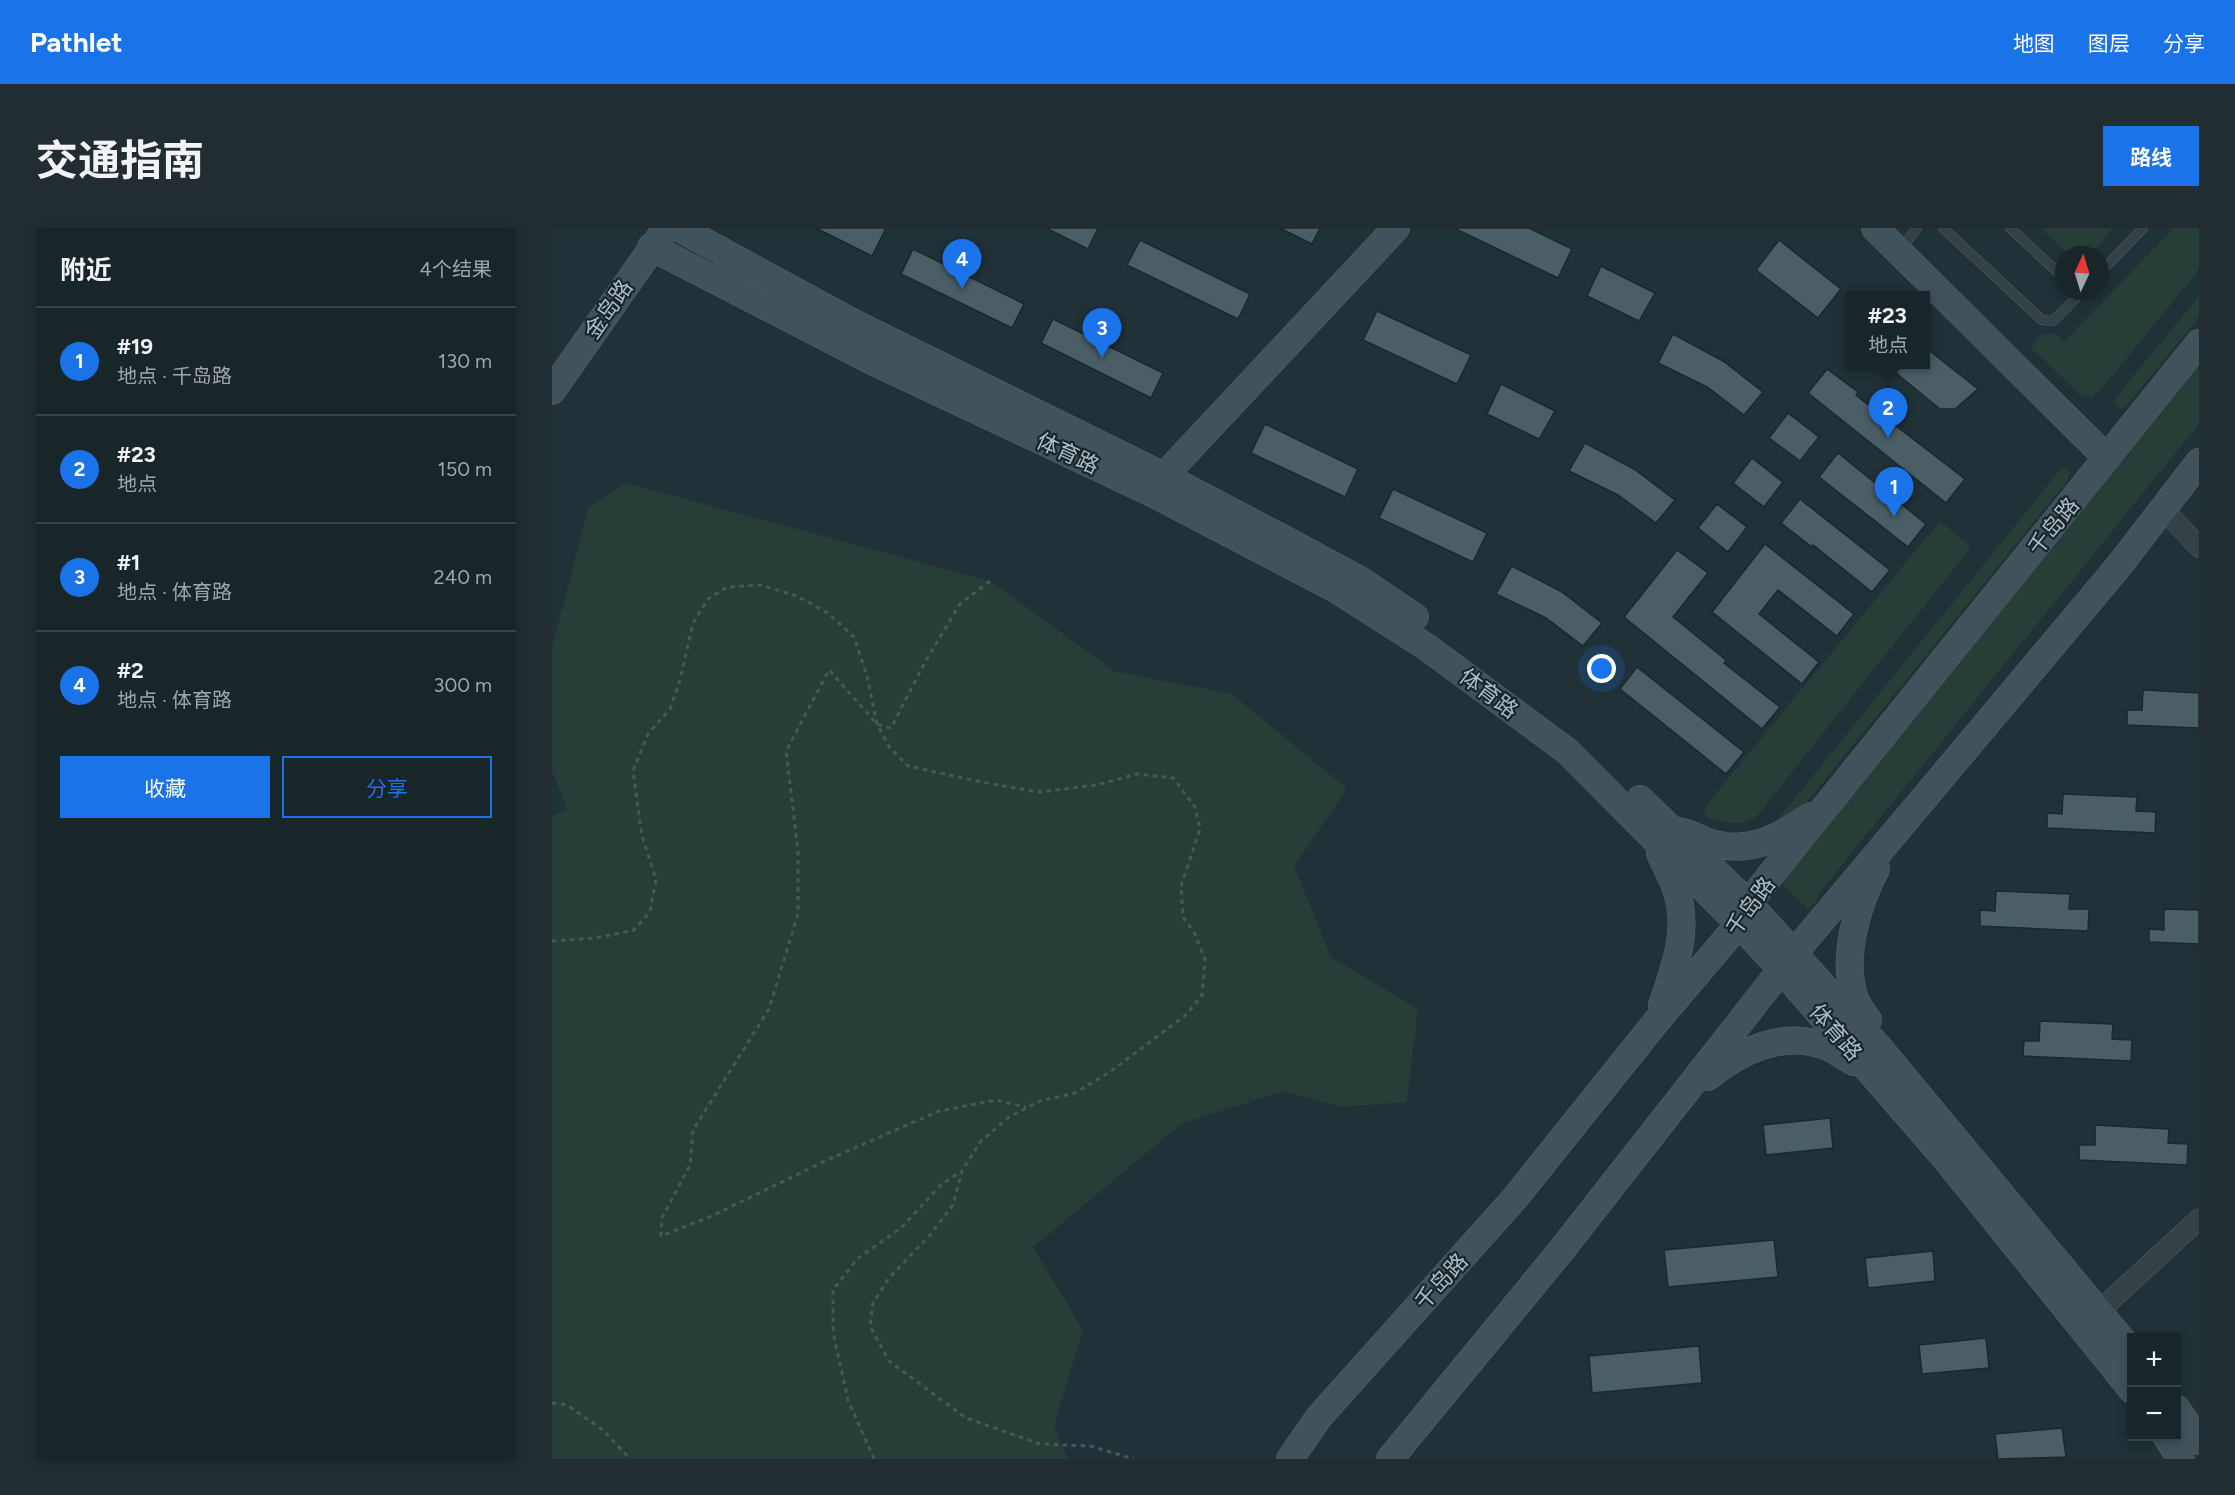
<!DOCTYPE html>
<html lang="zh">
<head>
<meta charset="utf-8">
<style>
	:root { --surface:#182529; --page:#212d31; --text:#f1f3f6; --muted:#9fa5a8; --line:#364246; --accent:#1a73e8 }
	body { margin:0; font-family:Figtree,"Noto Sans SC",sans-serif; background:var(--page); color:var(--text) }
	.controls { position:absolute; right:18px; bottom:18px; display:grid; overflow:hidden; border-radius:0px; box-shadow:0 3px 9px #0003 }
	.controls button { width:54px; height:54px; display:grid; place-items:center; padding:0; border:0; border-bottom:2px solid var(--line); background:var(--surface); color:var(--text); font:30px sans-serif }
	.compass { position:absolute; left:1503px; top:18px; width:54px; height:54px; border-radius:50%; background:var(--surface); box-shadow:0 3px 9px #0003; rotate:4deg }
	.you { position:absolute; left:1050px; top:441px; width:21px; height:21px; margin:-15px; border:4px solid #fff; border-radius:50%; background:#1a73e8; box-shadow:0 0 0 9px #1a73e833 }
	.badge { display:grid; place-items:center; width:39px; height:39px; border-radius:50%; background:var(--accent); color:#fff; font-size:20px; font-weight:700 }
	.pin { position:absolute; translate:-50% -50px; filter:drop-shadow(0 2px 3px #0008) }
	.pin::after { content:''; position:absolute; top:32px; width:21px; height:18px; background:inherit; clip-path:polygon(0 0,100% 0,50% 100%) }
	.popup { position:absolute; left:1294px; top:63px; width:84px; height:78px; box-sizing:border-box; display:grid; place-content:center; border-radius:0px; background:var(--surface); filter:drop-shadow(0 2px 4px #0005); font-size:20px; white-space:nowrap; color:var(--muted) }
	.popup b { font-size:22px; color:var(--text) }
	.popup::after { content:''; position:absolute; left:50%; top:100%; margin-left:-12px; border:12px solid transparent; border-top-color:var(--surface) }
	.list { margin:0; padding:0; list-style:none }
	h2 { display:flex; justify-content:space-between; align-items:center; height:78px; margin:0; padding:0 24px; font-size:26px }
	h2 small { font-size:20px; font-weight:400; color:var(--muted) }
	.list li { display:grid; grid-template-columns:39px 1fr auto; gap:18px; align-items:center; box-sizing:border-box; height:108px; padding:0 24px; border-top:2px solid var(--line) }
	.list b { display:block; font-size:22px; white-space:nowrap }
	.list p { margin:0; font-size:20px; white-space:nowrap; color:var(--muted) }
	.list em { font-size:20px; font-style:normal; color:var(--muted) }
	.actions { display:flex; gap:12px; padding:18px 24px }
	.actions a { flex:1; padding:14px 0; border:2px solid var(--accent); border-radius:0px; text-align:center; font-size:21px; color:var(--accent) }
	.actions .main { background:var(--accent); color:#fff }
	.map { position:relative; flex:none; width:1647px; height:1231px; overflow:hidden; border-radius:0px }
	header { display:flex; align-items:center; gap:36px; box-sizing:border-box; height:84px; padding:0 30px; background:var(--accent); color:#fff }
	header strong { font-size:28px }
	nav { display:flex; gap:33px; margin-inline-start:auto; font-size:21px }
	.intro { display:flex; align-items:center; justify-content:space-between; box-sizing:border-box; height:144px; padding:0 36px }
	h1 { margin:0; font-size:42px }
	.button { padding:15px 27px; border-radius:0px; background:var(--accent); color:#fff; font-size:21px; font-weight:700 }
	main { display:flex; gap:36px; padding:0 36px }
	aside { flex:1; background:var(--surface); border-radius:0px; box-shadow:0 3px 9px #0003 }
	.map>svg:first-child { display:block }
	.green { fill:#263e37 }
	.building { fill:#4b5e66; stroke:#1b282e; stroke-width:1.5 }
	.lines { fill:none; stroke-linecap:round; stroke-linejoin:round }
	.lane-casing { stroke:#516065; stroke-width:10 }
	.street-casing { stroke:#516065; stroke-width:21 }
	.secondary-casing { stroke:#516065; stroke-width:28 }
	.path { stroke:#445956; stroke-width:3; stroke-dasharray:4.5 4.5; stroke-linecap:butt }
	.lane { stroke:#344247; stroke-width:9 }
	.street { stroke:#344247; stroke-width:20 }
	.secondary { stroke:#42525a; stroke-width:27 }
	.labels { text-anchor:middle; stroke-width:4.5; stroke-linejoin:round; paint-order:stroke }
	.street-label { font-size:22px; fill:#aebdc4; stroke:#19262c }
</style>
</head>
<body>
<header>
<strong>Pathlet</strong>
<nav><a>地图</a><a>图层</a><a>分享</a></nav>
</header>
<div class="intro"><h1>交通指南</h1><a class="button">路线</a></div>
<main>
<aside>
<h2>附近<small>4个结果</small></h2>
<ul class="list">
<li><span class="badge">1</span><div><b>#19</b><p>地点 · 千岛路</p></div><em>130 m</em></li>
<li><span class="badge">2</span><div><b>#23</b><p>地点</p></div><em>150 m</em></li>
<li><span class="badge">3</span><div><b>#1</b><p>地点 · 体育路</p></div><em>240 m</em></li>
<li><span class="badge">4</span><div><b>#2</b><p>地点 · 体育路</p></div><em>300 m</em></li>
</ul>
<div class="actions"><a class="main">收藏</a><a>分享</a></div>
</aside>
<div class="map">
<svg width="1647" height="1231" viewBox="0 0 1647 1231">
	<rect width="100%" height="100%" fill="#203137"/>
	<g class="green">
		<polygon points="1489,0 1562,0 1537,27 1518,27"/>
		<path d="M1618 0H1647V42L1551 159C1543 168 1538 172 1526 165L1479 119 1491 105 1495 107 1502 105 1512 114 1620 2Z"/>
		<polygon points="1647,68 1647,89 1575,177 1570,181 1563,176 1563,171"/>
		<polygon points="1647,138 1647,196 1268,664 1265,672 1256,681 1229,655"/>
		<polygon points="1512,240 1518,244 1516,252 1251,579 1230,591 1226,591 1508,242"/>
		<polygon points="74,255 438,353 562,443 680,466 795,561 742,638 779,729 866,781 855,874 788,879 731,863 629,896 481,1019 531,1102 502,1198 516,1231 0,1231 0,588 15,582 0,543 0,420 36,280"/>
		<path d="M1388 293 1419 319 1206 587C1190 600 1173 595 1155 590L1152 580Z"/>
	</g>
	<g class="building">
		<polygon points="264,0 334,0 320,28"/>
		<polygon points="494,0 546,0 536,21"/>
		<polygon points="728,0 768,0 760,16"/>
		<polygon points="902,0 977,0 1020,21 1006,50"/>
		<polygon points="588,12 698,66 686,91 575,37"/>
		<polygon points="1227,12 1289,61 1266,90 1204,42"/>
		<polygon points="361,21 472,76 460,100 349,46"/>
		<polygon points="1049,38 1103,65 1087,93 1035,68"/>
		<polygon points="825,83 919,127 905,156 811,112"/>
		<polygon points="501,91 611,145 599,170 489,115"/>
		<polygon points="1121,106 1171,133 1211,164 1192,187 1155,159 1106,135"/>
		<polygon points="1374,120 1426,161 1403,181 1388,181 1333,136 1374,136"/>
		<polygon points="1275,141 1306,164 1304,167 1413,251 1394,275 1256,165"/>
		<polygon points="949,156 1003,183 987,211 935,186"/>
		<polygon points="1236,185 1267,209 1248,233 1217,210"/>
		<polygon points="713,196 806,241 793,269 699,225"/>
		<polygon points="1033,215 1082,241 1123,272 1104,295 1066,267 1017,243"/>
		<polygon points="1286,225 1374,296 1356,319 1267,249"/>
		<polygon points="1200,230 1231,254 1212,279 1181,255"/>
		<polygon points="841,261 935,305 921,334 827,290"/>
		<polygon points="1248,271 1338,342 1320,364 1261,317 1260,319 1229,295"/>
		<polygon points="1165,276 1195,299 1176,324 1146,300"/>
		<polygon points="1213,316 1302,386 1285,408 1226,362 1207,386 1267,434 1250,456 1160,384"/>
		<polygon points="1125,322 1156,345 1121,389 1174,432 1172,435 1228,479 1210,501 1072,389"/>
		<polygon points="960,338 1010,364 1050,395 1031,418 994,390 944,366"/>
		<polygon points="1085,439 1192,524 1174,546 1068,461"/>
		<polygon points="1591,462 1647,465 1647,500 1575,497 1575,482 1590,482"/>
		<polygon points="1511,566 1585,569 1584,583 1604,584 1603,605 1495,600 1495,585 1510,586"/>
		<polygon points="1444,663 1518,666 1517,681 1537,681 1536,703 1428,698 1428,682 1443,683"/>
		<polygon points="1612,681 1647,682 1647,716 1597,714 1597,701 1612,702"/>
		<polygon points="1488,793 1561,796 1560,811 1580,812 1579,833 1471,828 1472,813 1487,813"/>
		<polygon points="1278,890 1281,920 1214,927 1211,897"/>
		<polygon points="1543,897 1617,901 1616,915 1636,916 1635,937 1527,932 1527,917 1543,917"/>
		<polygon points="1222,1012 1226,1049 1116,1059 1112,1022"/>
		<polygon points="1381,1023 1383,1053 1316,1060 1313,1030"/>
		<polygon points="1434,1110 1437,1140 1370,1146 1367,1117"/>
		<polygon points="1147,1118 1150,1155 1040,1165 1037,1128"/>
		<polygon points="1510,1200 1514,1229 1446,1231 1443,1206"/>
	</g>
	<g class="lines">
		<defs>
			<g id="lane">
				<polyline points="1391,0 1490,92 1501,93 1531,63"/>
				<polyline points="1458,0 1512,50"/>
				<polyline points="1349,21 1365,0"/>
				<polyline points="1548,45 1591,0"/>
			</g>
			<g id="street">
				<polyline points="1611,281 1647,319"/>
				<polyline points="1535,1091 1547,1083 1647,991"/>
			</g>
			<g id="secondary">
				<polyline points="127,0 302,95 612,248 728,309 810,353 863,389"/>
				<polyline points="1323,0 1555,230"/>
				<polyline points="99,19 320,133 600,265 782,360 876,420 1015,523 1187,696 1230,742 1393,930 1580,1162"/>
				<polyline points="0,163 110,6"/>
				<polyline points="603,262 612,248 844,0"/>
				<polyline points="1088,571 1196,675 1329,822 1580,1124"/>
				<path d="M1127 603C1139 605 1150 613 1163 616 1200 626 1229 608 1259 588"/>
				<path d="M1108 625C1113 638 1121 650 1125 664 1137 704 1123 739 1110 777"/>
				<path d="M1316 792C1311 785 1304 776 1302 768 1290 728 1305 677 1324 641"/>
				<path d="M1156 849C1188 823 1231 802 1273 818 1283 821 1292 829 1302 834"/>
				<polyline points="1624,1180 1647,1213"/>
				<polyline points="1614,1208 1629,1231"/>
				<polyline points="738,1231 767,1189 963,970 1104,794 1187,696 1196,675 1647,115"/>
				<polyline points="838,1231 1008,1024 1243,724 1566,339 1647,234"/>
			</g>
		</defs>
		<use href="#lane" class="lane-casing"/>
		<use href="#street" class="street-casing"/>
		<use href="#secondary" class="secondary-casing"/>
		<g class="path">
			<polyline points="438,353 408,376 373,434 339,500 325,496 277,442 234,523 246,623 246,686 217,781 141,902 138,937 110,990 109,1008 160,988 275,932 387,883 444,872 474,879"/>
			<polyline points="0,713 44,710 82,702 98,684 104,651 90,608 81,543 96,506 118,481 128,452 141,395 156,371 175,359 208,357 245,368 276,385 302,409 315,448 325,496 338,520 356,538 429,554 487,564 545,557 585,546 621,550 643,579 648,601 629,658 631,689 643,706 653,732 650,767 635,786 558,844 523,865 488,873 457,889 429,913 410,943 401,977 378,1007 337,1050 321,1075 318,1098 337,1133 414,1190 488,1216 538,1218 582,1231"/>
			<polyline points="0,1175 15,1177 51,1202 78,1231"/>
			<polyline points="322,1231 296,1172 281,1104 281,1062 305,1031 349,1000 389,957 408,944"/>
		</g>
		<use href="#lane" class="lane"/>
		<use href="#street" class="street"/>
		<use href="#secondary" class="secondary"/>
	</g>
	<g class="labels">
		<g class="street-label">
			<text transform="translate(56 81) rotate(-55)" y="8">金岛路</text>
			<text transform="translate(516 225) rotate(25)" y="8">体育路</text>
			<text transform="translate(1501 298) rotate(-51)" y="8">千岛路</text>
			<text transform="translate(937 465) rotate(37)" y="8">体育路</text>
			<text transform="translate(1198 678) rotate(-54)" y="8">千岛路</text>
			<text transform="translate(1284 804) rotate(49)" y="8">体育路</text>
			<text transform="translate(889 1053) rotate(-48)" y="8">千岛路</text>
		</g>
	</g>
</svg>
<div class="controls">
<button>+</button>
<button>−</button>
</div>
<svg class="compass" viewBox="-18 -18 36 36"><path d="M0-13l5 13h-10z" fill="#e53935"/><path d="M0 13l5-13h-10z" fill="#9fa5a8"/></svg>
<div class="you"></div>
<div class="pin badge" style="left:1342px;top:289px">1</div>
<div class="pin badge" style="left:1336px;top:210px">2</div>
<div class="popup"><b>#23</b>地点</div>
<div class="pin badge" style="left:550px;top:130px">3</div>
<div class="pin badge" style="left:410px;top:61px">4</div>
</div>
</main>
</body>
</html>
